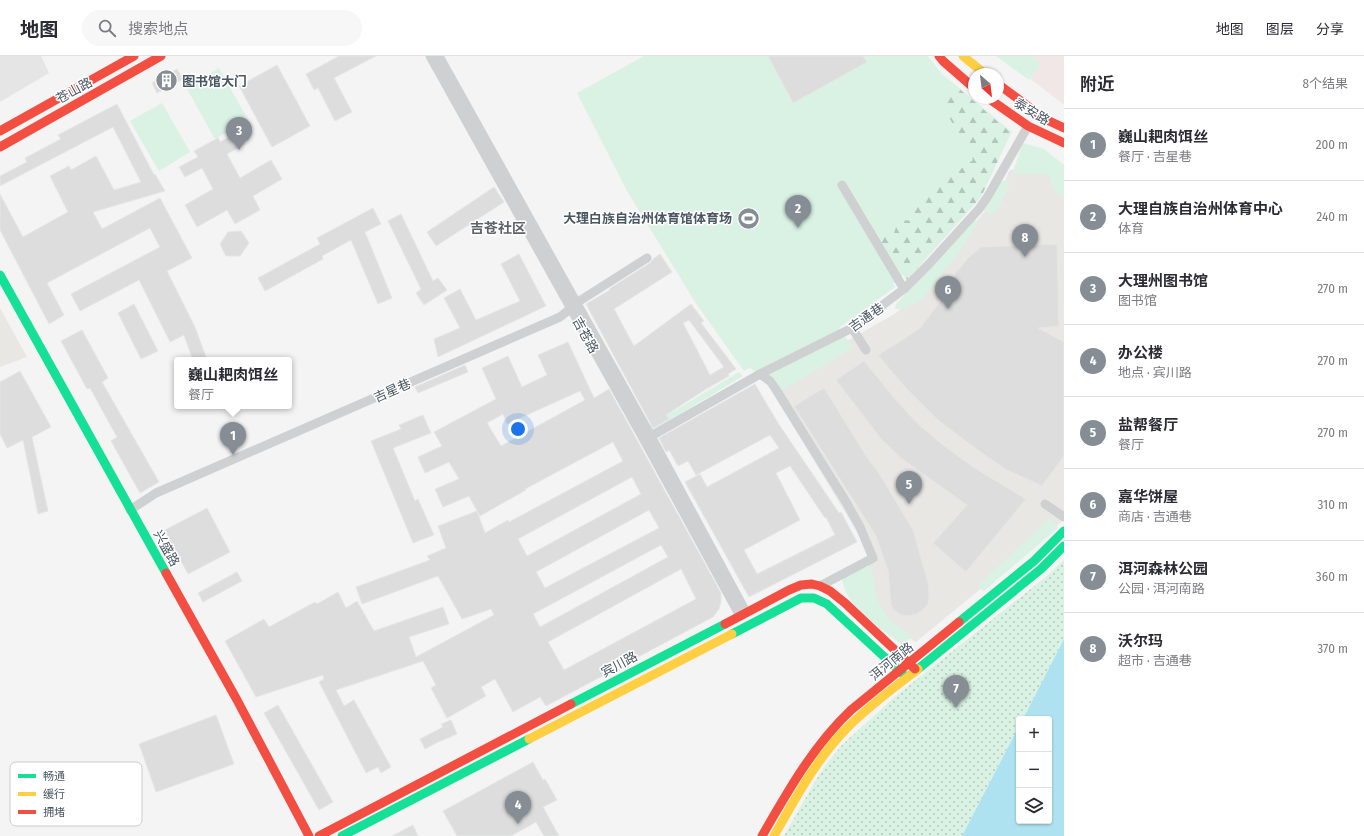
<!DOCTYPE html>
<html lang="zh">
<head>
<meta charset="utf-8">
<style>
	:root { --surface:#fff; --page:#f7f7f7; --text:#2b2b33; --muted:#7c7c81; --line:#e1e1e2; --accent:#868d94 }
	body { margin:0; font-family:"Fira Sans Condensed","Noto Sans SC",sans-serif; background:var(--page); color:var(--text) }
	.controls { position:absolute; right:12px; bottom:12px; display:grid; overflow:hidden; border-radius:4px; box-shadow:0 1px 3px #0004 }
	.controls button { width:36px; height:36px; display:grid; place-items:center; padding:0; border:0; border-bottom:1px solid var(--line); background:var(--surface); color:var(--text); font:20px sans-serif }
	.compass { position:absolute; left:968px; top:12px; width:36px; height:36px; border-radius:50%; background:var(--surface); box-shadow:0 1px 3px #0004; rotate:152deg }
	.you { position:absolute; left:518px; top:373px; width:14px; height:14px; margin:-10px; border:3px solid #fff; border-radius:50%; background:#1a73e8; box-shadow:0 0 0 6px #1a73e833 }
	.badge { display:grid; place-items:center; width:26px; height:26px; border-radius:50%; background:var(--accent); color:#fff; font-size:13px; font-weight:700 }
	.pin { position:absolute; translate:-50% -33px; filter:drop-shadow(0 1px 2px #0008) }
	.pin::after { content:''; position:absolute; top:21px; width:14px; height:12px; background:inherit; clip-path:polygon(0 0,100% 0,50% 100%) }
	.popup { position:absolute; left:174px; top:301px; width:118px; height:52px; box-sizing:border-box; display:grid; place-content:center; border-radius:4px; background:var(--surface); filter:drop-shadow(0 1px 3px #0005); font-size:13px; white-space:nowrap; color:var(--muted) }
	.popup b { font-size:15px; color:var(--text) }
	.popup::after { content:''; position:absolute; left:50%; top:100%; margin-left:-8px; border:8px solid transparent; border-top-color:var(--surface) }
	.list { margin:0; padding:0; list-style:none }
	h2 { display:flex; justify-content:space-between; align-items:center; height:52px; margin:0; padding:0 16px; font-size:17px }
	h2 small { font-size:13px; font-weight:400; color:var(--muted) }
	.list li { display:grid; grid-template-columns:26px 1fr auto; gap:12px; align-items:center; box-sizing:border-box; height:72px; padding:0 16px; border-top:1px solid var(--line) }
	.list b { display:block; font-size:15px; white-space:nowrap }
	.list p { margin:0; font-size:13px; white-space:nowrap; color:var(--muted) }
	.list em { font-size:13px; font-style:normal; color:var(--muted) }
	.icon { flex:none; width:22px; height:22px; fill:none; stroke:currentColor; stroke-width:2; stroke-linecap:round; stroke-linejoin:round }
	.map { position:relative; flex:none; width:1064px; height:780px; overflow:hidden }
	header { display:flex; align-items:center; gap:24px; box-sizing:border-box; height:56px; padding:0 20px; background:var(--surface); border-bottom:1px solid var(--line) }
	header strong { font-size:19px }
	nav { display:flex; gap:22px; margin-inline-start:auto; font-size:14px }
	.search { width:280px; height:36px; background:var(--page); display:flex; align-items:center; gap:10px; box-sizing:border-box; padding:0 14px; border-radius:22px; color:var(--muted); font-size:15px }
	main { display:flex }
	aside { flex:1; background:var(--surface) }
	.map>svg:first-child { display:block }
	.commercial { fill:#e8e7e3 }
	.education { fill:#e6e5e6 }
	.medical { fill:#f1e7e6 }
	.grass { fill:#d9f2e3 }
	.forest { fill:url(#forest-firs) }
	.park { fill:url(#park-dots) }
	.water { fill:#aee2f0 }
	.building { fill:#ddddde; stroke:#e5e6e7; fill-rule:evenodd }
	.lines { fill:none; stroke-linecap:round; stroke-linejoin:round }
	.street { stroke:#ced0d2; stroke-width:9 }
	.fast { stroke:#16e098; stroke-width:9 }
	.slow { stroke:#ffcf43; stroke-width:9 }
	.jam { stroke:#f24e42; stroke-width:9 }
	.labels { text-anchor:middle; stroke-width:3; stroke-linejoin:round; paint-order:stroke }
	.poi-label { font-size:13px; font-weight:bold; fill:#4a5661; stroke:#fff; text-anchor:start }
	.street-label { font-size:13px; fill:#4a5661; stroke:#fff }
	.neighbourhood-label { font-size:14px; font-weight:bold; fill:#5f6368; stroke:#fff }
	.key { fill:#fff; stroke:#c9ccd0; stroke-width:1 }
	.key-label { font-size:11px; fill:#4a5661 }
</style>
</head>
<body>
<header>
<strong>地图</strong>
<div class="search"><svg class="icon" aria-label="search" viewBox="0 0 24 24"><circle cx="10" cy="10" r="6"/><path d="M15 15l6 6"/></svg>搜索地点</div>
<nav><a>地图</a><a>图层</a><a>分享</a></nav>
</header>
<main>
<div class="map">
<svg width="1064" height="780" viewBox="0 0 1064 780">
	<defs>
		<pattern id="forest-firs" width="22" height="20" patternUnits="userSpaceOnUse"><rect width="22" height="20" fill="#d9f2e3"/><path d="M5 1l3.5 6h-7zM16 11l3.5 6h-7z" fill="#b2c7bb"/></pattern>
		<pattern id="park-dots" width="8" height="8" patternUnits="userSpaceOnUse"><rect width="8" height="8" fill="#d9f2e3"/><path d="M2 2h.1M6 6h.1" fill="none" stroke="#b2c7bb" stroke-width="1.8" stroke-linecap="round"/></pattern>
	</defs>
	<rect width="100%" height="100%" fill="#f4f4f4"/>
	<g class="commercial">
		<polygon points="1025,108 1064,124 1064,464 916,586 896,575 872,547 866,491 769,330 896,257 915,241 1000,136 1009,115"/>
		<polygon points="0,252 27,301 0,311"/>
	</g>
	<polygon class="education" points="0,0 41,0 49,17 0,46"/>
	<polygon class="medical" points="1001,0 1064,0 1064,49 1059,45"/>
	<g class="grass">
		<polygon points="644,0 928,0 941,17 1012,76 980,134 914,209 893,228 895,231 839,272 853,292 781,335 750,312 744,315 695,246 626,133 577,37"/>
		<polygon points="996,0 1031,0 1041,7 1029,24"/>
		<polygon points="219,12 248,64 215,83 186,31"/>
		<polygon points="162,47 190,96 159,115 130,65"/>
		<path d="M1023 87 1044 93 1064 109V140C1053 138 1052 130 1050 120L1046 118H1012Z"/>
		<polygon points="1001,124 1010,127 998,154 990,158 983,154"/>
		<polygon points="971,164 979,165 958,198 921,244 903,253 895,253 896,248 931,211"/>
		<polygon points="739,316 743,320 652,375 649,370"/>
		<polygon points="1050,462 1058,472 984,535 977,530"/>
		<path d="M864 511H871L877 542 882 553 890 564 912 580 904 590C888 578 863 561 851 544 846 538 844 531 842 524L846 518Z"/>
	</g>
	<polygon class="forest" points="955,29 1011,77 981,141 907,224 879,185 880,182 894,177 898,165 911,164 914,151 917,145 973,104 941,47"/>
	<polygon class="park" points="1064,504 1064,583 1023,663 1019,663 1019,670 962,780 784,780 814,727 828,706 842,689 896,640 1047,520"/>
	<polygon class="water" points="1064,583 1064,780 962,780 1019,670 1019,765 1049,765 1049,663 1023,663"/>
	<g class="building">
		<polygon points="339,0 376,0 334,22 352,56 335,65 318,32 314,34 306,18"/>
		<polygon points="768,0 863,0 867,6 793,47"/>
		<polygon points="277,9 310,70 272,91 239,30"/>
		<polygon points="177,13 183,23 157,37 152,27"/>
		<polygon points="117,48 154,119 155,118 165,135 93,156 102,173 160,142 192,202 167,215 195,271 207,304 193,304 184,279 170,286 139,224 80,255 71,238 160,191 150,172 47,227 64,259 49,268 0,174 0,138 23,181 68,156 50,120 69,110 71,114 96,100 114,134 141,126 113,71 0,130 0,120 27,106 25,102 61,83 58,79"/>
		<polygon points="238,76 245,88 227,98 240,122 271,104 282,123 253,140 260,154 235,168 227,154 197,171 185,149 213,133 202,112 185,121 179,111 198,101 194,95 218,82 220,86"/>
		<polygon points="494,131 504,146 436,190 427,176"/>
		<polygon points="373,152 381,168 365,176 392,242 378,248 351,184 322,200 323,203 265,235 258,222 320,188 317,182"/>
		<polygon points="401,158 433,225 438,222 447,234 424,249 416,237 421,233 388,165"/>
		<polygon points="241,175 249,187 240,200 226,200 220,188 228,176"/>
		<polygon points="1057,188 1059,270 1038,272 1064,286 1064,400 1042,430 1007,414 982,397 939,365 905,331 878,299 904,283 920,272 940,246 951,227 955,218 968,202 981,191"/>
		<polygon points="519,198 546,250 438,301 434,283 460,272 444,242 460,233 476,264 520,245 501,208"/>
		<path d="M660 198 672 216 614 253 634 290 691 248 704 265 701 267 736 313 728 318 729 320 706 333 666 359 669 363 653 372 586 248 610 234 609 233 650 207 653 203ZM689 264 724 311 710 319 683 267Z"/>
		<polygon points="134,248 158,295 141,303 118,257"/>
		<polygon points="82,274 108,322 102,326 159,426 140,437 111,385 117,381 90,332 87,333 61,285"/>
		<path d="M568 286 594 342 609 333 721 537V545L719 553 713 561 546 650 540 641 513 656 495 623 481 631 486 640 447 662 431 632 436 629 423 605 336 634 344 650 354 644 391 711 381 717 378 711 366 717 319 626 324 623 323 619 256 641 225 585 264 563 269 571 315 546 317 548 338 536 346 552 357 545 374 575 443 551 449 568 409 581 416 601 494 559 491 553 462 563 438 520 362 548 356 531 430 504 427 500 446 492 438 470 477 455 469 440 443 451 435 433 459 423 449 406 425 417 418 401 442 390 434 376 496 343 482 312 508 300 522 331 547 319 538 299ZM580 335 585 344 501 390 487 367 503 358 507 368ZM613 386 623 405 509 466 508 464 485 477 477 455 480 460 526 434 525 433ZM632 421 641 438 527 500 518 483ZM649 454 659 472 545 532 536 516ZM661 489 668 501 540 571 533 558ZM681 513 696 543 564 614 548 586Z"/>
		<polygon points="864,305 896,344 917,367 943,389 973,411 1026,443 966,516 933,487 967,449 901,402 882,384 836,324"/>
		<polygon points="465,309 468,316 418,337 415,331"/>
		<polygon points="20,315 51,371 32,381 48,455 38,458 23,384 7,392 0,378 0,326"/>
		<path d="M755 328 778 367 839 457 841 456 857 486 749 541 685 426 700 418 707 431 779 392 770 379 696 419 688 405 678 410 669 394 666 396 659 382ZM790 410 825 462 826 461 835 479 757 518 744 494 800 464 776 417Z"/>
		<polygon points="824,332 868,403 877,414 913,474 928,527 929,540 928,548 923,554 916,558 908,560 901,559 894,554 891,549 888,514 876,480 794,350"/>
		<polygon points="423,359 431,377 393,392 415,445 418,443 434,479 413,487 371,385 401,373 399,369"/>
		<polygon points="207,452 230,496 188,518 165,474"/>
		<polygon points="237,516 242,525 203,546 198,537"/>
		<polygon points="278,649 333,746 319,754 264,657"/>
		<polygon points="216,659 234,708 156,736 139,688"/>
		<polygon points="451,664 457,678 436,687 425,693 420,683 443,671 441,668"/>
		<polygon points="533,706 543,724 545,723 557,744 543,751 559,780 544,780 536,766 511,780 457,780 443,755"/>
		<polygon points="413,769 418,780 392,780"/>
	</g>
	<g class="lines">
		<g class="street">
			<polyline points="430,0 644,384 740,560"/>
			<polyline points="439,0 651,380 746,556"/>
			<polyline points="842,129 904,233"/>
			<polyline points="852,272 866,294"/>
			<polyline points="760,318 770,325 775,332 846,446 860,471 873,502 820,530"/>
			<polyline points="646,383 760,318 852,272 904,233 929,208 979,153 988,140 1028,70"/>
			<polyline points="1045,448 1064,461"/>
			<polyline points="130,454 156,437 560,261 581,244 647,202"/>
		</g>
		<g class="fast">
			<polyline points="0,219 166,517"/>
			<polyline points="959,566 1034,505 1064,475"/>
			<polyline points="732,578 801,542 814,542 827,548 905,620"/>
			<polyline points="918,613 1041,513 1064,490"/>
			<polyline points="571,648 725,568"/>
			<polyline points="342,780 529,683"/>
		</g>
		<g class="slow">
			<polyline points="963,0 985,18"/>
			<polyline points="529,683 732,578"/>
			<path d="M774 780C795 743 816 704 845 674 867 651 894 632 918 613"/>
		</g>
		<g class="jam">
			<polyline points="939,0 943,5 974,32"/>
			<polyline points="998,28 1045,63 1064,72"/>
			<polyline points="988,42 1028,70 1064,87"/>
			<polyline points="0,75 134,0"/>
			<polyline points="0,91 161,0"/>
			<polyline points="166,517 237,644 309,780"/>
			<polyline points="725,568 789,534 801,529 812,528 820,530 830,535 845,547 915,613"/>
			<polyline points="319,780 571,648"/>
			<path d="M762 780C788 735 813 690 851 654L959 566"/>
		</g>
	</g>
	<defs>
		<symbol id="building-disc" viewBox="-11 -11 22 22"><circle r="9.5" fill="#868d94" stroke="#fff"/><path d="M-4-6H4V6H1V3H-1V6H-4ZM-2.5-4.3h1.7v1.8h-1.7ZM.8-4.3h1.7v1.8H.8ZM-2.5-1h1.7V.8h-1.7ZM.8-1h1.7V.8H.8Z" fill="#fff"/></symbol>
		<symbol id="stadium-disc" viewBox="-11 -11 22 22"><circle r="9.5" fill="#868d94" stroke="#fff"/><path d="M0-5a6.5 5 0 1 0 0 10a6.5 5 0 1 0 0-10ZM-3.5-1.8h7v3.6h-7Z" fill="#fff"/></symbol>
	</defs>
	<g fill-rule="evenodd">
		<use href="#building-disc" x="154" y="12" width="25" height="25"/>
		<use href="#stadium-disc" x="736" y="150" width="25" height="25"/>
	</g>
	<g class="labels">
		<g class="poi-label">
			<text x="182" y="30">图书馆大门</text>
			<text x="732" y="167" text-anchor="end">大理白族自治州体育馆体育场</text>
		</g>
		<g class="street-label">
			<text transform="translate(74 34) rotate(-29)" y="5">苍山路</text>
			<text transform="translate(1032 55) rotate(31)" y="5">泰安路</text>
			<text transform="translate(866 261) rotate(-35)" y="5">吉通巷</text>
			<text transform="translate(586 279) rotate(61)" y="5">吉苍路</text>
			<text transform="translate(392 334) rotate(-24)" y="5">吉星巷</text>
			<text transform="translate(167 492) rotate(61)" y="5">兴盛路</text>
			<text transform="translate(891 605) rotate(-39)" y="5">洱河南路</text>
			<text transform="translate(619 608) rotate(-28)" y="5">宾川路</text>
		</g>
		<g class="neighbourhood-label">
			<text x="498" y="177">吉苍社区</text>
		</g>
	</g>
	<rect x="10" y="706" width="132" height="64" rx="6" class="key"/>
	<rect x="18" y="718" width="18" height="4" fill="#16e098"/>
	<rect x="18" y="736" width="18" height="4" fill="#ffcf43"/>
	<rect x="18" y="754" width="18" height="4" fill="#f24e42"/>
	<g class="key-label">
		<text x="43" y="724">畅通</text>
		<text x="43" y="742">缓行</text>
		<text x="43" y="760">拥堵</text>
	</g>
</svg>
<div class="controls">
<button>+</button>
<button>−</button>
<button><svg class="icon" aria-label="layers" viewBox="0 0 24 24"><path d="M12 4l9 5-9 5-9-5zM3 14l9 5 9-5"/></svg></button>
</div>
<svg class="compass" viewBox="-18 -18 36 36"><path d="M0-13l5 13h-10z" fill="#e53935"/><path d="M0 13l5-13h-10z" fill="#7c7c81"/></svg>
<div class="you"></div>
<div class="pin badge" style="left:233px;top:399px">1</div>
<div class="popup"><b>巍山耙肉饵丝</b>餐厅</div>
<div class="pin badge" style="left:798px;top:172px">2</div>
<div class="pin badge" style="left:239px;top:94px">3</div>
<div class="pin badge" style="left:518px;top:768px">4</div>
<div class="pin badge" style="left:909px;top:448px">5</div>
<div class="pin badge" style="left:948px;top:253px">6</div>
<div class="pin badge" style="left:956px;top:652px">7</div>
<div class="pin badge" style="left:1025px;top:201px">8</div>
</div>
<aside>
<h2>附近<small>8个结果</small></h2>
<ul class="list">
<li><span class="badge">1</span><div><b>巍山耙肉饵丝</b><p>餐厅 · 吉星巷</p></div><em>200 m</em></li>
<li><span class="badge">2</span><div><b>大理自族自治州体育中心</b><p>体育</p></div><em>240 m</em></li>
<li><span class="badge">3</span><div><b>大理州图书馆</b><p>图书馆</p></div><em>270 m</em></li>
<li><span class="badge">4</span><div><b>办公楼</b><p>地点 · 宾川路</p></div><em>270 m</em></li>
<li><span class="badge">5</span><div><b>盐帮餐厅</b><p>餐厅</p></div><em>270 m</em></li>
<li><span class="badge">6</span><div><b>嘉华饼屋</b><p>商店 · 吉通巷</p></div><em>310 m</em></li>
<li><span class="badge">7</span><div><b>洱河森林公园</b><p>公园 · 洱河南路</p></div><em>360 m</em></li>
<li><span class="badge">8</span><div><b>沃尔玛</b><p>超市 · 吉通巷</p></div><em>370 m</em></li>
</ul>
</aside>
</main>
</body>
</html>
